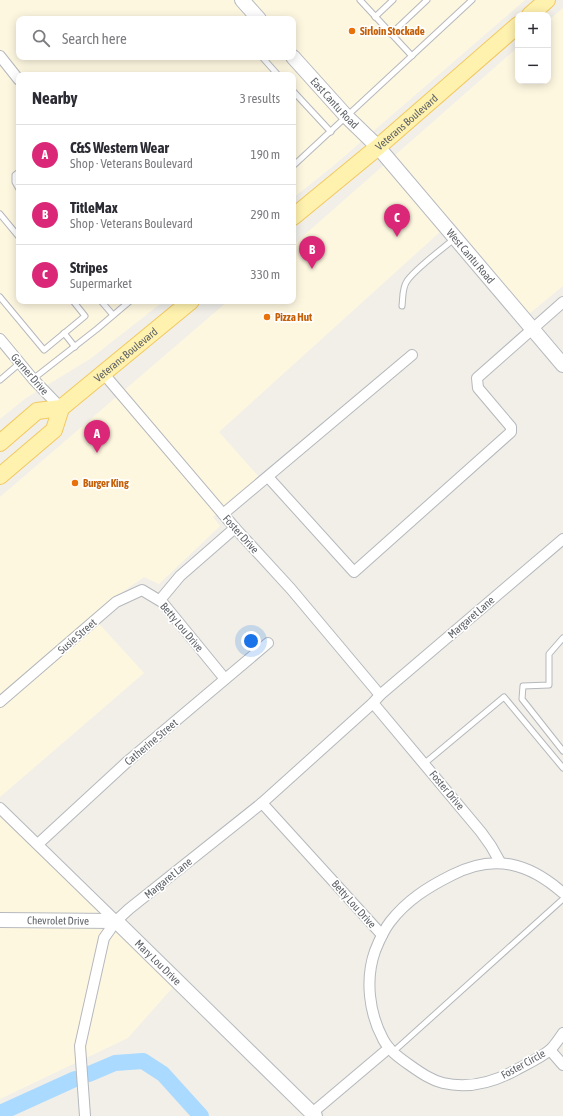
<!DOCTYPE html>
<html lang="en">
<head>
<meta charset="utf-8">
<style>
	:root { --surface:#fff; --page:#f7f7f7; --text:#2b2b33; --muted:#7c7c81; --line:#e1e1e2; --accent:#db2777 }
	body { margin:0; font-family:"Asap Condensed",sans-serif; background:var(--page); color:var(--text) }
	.controls { position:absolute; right:12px; top:12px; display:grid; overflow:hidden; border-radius:8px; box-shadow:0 2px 10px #0003 }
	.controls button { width:36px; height:36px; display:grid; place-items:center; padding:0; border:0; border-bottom:1px solid var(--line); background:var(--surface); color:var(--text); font:20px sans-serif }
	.you { position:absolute; left:251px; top:641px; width:14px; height:14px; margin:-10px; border:3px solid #fff; border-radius:50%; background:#1a73e8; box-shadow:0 0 0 6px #1a73e833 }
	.badge { display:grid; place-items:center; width:26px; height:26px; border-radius:50%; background:var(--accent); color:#fff; font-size:13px; font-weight:700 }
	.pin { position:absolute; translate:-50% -33px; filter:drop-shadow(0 1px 2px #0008) }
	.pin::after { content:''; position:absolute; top:21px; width:14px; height:12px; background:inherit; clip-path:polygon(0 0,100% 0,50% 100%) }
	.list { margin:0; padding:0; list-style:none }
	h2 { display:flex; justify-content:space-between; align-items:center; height:52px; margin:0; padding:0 16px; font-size:17px }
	h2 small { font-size:13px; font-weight:400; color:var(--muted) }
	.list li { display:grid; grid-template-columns:26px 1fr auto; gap:12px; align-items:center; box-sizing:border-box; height:60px; padding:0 16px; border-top:1px solid var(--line) }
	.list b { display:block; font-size:15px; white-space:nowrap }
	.list p { margin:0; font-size:13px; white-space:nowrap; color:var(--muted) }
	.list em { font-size:13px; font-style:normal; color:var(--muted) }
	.icon { flex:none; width:22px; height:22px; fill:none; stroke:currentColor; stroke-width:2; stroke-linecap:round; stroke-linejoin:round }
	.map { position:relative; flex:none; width:563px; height:1116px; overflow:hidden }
	.search { position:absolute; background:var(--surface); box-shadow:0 2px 10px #0003; left:16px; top:16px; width:280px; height:44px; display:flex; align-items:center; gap:10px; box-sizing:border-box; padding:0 14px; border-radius:8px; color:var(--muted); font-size:15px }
	.panel { position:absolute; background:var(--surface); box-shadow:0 2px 10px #0003; left:16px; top:72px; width:280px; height:232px; border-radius:8px }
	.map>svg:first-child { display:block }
	.commercial { fill:#fef7e0; fill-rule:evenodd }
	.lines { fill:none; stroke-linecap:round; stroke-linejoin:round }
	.river { stroke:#aadaff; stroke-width:16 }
	.lane-casing { stroke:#b5b8bc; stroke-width:7 }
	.street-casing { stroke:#b5b8bc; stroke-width:12 }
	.secondary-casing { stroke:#b6babf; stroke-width:16 }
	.primary-casing { stroke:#f2c960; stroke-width:18 }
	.lane { stroke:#fff; stroke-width:5 }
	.street { stroke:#fff; stroke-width:10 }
	.secondary { stroke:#fff; stroke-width:14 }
	.primary { stroke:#fff2af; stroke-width:16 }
	.food-dot { fill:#e8710a; stroke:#fff; stroke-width:1.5 }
	.labels { text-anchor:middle; stroke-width:3.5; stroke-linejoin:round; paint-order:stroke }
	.food-label { font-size:11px; font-weight:bold; fill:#c56008; stroke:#fff; text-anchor:start }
	.street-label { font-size:11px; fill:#5f6368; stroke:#fff }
</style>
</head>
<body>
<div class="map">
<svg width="563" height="1116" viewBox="0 0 563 1116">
	<rect width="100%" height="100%" fill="#f1efe8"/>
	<g class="commercial">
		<path d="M0 0H525L332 167 293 198V75H19V301H164L90 359 26 398 0 419ZM19 19H293V57H19Z"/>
		<polygon points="563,8 563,286 529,314 452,221 219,432 259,477 213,517 220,526 159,584 144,577 114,598 92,616 144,673 0,797 0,497 228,301 293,301 293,245 518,47 518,81 548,81 548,21"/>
		<polygon points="0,815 174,986 128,1038 0,1099"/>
	</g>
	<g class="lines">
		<g class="river">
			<polyline points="89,1074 115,1063 143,1061 163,1074 201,1116"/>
			<polyline points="0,1113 75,1079"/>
		</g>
		<defs>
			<g id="lane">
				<polyline points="360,0 412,56"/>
				<polyline points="375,17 393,0"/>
				<polyline points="391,34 427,0"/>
				<polyline points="262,57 278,75"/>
				<polyline points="293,91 331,132"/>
				<polyline points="293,166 472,0"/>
				<polyline points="19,172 15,175 15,182 19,189"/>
				<polyline points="0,214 19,237"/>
				<polyline points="0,297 44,350 85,316 73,301"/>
				<polyline points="101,301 113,315"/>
				<path d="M402 306C403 298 402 288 407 281 415 269 442 249 454 239"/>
				<polyline points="64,333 75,347"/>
				<polyline points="33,379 97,329 130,301"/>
				<polyline points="0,380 20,363"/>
				<polyline points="563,638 549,654 549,685 523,686 522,699 563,751"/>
				<polyline points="425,763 504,697 563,768"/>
				<polyline points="393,1052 563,899"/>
			</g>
			<g id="street">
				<polyline points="0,56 19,80"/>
				<polyline points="0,339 33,379 61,408"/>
				<polyline points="103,373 235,528 291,589 380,695"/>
				<polyline points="268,477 354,572 511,432 511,427 478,388 477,378 563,302"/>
				<polyline points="223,514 412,355"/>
				<polyline points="160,600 180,576 235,528"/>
				<polyline points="0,702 116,602 142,590 162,602 225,679"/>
				<polyline points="373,703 481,832 491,846 500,862"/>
				<polyline points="262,803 382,935"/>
				<polyline points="0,808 116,921"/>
				<polyline points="38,844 128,761 268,643"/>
				<path d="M563 893C529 863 494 853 452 875 428 887 407 900 390 922 383 931 379 941 375 951 365 979 369 1013 383 1039 389 1051 401 1059 411 1066 421 1073 431 1080 443 1083 468 1089 494 1082 516 1070 527 1064 540 1058 550 1050 555 1045 559 1039 563 1033"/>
				<polyline points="550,1050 563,1065"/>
				<polyline points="312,1113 389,1048"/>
				<polyline points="85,1116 80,1046 104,938 116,921 129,909 262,803 373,703 380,695 563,539"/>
			</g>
			<g id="secondary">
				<polyline points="242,0 259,19"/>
				<path id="s1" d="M293 57 347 117 378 147 563 365"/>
				<path id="s2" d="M0 920 116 921 315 1116"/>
			</g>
			<g id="primary">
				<polyline points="530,15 547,0"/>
				<path id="s3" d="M293 217 378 147 518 25"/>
				<path id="s4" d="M0 443 37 411 61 408 191 301"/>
				<polyline points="0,476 54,430 61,408"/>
			</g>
		</defs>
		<use href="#lane" class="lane-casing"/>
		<use href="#street" class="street-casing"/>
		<use href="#secondary" class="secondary-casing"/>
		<use href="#primary" class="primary-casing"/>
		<use href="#lane" class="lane"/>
		<use href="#street" class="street"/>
		<use href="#secondary" class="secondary"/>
		<use href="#primary" class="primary"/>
	</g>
	<g class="food-dot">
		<circle cx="352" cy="31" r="4"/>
		<circle cx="267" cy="317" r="4"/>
		<circle cx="75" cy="483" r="4"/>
	</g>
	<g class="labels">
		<g class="food-label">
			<text x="360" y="35">Sirloin Stockade</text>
			<text x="275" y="321">Pizza Hut</text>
			<text x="83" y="487">Burger King</text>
		</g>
		<g class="street-label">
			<text dy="4" stroke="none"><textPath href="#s1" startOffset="62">East Cantu Road</textPath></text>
			<text dy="4" stroke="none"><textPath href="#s3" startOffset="148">Veterans Boulevard</textPath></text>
			<text dy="4" stroke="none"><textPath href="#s1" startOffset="267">West Cantu Road</textPath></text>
			<text dy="4" stroke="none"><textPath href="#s4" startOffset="157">Veterans Boulevard</textPath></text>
			<text transform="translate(30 374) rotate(49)" y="4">Garner Drive</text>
			<text transform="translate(241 534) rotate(48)" y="4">Foster Drive</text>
			<text transform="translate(471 617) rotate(-41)" y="4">Margaret Lane</text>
			<text transform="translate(182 627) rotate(50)" y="4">Betty Lou Drive</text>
			<text transform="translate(77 636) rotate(-41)" y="4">Susie Street</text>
			<text transform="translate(151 742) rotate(-40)" y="4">Catherine Street</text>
			<text transform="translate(447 790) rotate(50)" y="4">Foster Drive</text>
			<text transform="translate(168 878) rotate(-39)" y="4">Margaret Lane</text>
			<text transform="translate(354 904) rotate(48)" y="4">Betty Lou Drive</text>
			<text dy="4" stroke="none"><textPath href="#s2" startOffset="58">Chevrolet Drive</textPath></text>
			<text dy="4" stroke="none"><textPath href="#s2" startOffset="175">Mary Lou Drive</textPath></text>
			<text transform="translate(523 1064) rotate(-29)" y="4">Foster Circle</text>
		</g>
	</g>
</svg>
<div class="controls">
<button>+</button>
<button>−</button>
</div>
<div class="you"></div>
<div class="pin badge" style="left:97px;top:453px">A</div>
<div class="pin badge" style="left:312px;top:269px">B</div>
<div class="pin badge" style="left:397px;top:237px">C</div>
<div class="search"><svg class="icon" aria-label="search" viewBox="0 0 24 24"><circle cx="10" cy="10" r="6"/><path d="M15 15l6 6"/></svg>Search here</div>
<section class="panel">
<h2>Nearby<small>3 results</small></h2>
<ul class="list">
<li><span class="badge">A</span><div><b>C&amp;S Western Wear</b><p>Shop · Veterans Boulevard</p></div><em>190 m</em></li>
<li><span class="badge">B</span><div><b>TitleMax</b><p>Shop · Veterans Boulevard</p></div><em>290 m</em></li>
<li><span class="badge">C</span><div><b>Stripes</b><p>Supermarket</p></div><em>330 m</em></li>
</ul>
</section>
</div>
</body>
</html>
